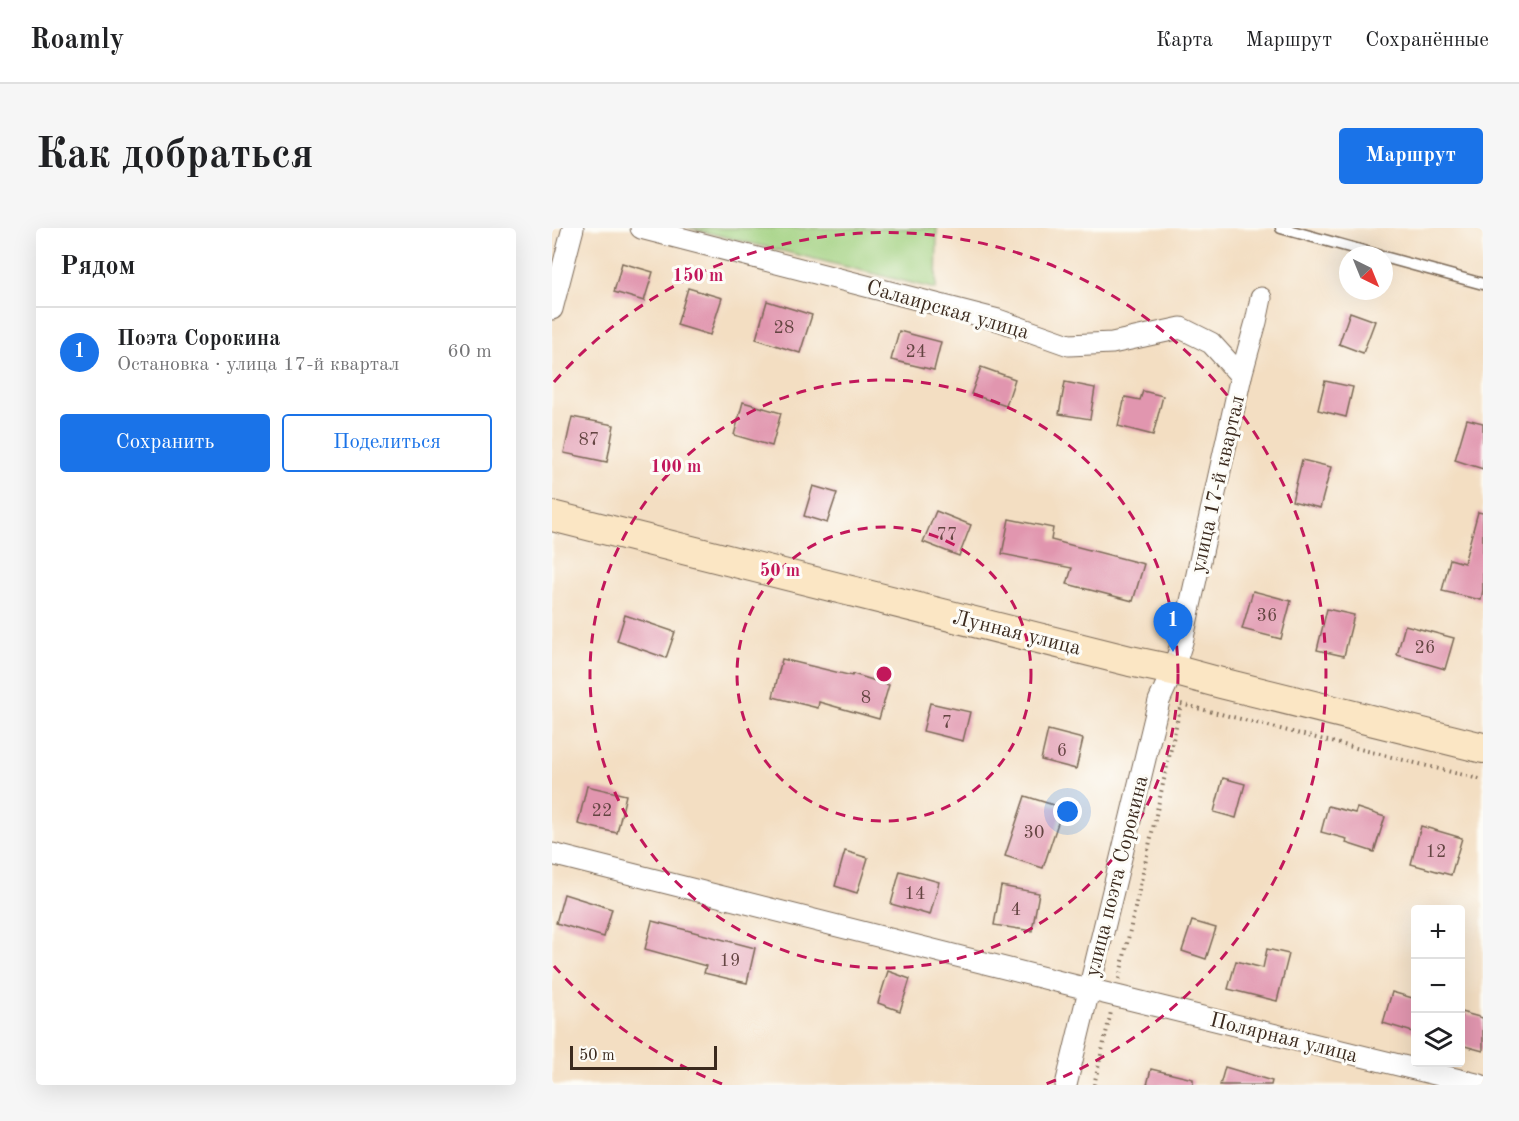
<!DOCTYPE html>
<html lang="ru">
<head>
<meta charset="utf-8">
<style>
	:root { --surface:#fff; --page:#f6f6f6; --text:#202124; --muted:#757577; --line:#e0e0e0; --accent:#1a73e8 }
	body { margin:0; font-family:"Old Standard TT",serif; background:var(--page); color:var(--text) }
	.controls { position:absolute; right:18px; bottom:18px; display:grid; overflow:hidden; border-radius:6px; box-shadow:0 6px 24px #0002 }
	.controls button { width:54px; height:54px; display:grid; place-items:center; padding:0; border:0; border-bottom:2px solid var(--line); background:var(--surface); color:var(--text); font:30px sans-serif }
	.compass { position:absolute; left:787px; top:18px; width:54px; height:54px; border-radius:50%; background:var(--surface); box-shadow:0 6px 24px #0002; rotate:137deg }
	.scale { position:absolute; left:18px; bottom:15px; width:147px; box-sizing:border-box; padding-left:6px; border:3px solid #3b2a1e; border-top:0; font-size:16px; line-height:21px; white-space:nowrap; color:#3b2a1e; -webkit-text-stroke:4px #fdfcf7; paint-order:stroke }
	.you { position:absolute; left:516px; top:584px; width:21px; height:21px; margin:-15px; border:4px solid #fff; border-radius:50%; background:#1a73e8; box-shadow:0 0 0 9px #1a73e833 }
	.badge { display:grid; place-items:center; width:39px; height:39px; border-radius:50%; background:var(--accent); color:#fff; font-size:20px; font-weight:700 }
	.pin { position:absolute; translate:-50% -50px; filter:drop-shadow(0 2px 3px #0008) }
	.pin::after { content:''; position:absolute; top:32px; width:21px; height:18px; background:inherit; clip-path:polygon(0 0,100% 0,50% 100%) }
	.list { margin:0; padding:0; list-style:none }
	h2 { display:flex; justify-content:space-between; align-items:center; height:78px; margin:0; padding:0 24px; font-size:26px }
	h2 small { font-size:20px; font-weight:400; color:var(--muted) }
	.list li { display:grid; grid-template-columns:39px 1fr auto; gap:18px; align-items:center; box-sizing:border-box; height:90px; padding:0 24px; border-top:2px solid var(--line) }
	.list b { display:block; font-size:22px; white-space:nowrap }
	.list p { margin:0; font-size:20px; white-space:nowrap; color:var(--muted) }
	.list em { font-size:20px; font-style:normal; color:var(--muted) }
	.actions { display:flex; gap:12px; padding:18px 24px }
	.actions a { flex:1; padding:14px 0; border:2px solid var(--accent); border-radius:6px; text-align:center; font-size:21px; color:var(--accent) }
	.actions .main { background:var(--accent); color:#fff }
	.icon { flex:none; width:33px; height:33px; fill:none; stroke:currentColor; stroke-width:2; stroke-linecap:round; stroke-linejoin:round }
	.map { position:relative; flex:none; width:931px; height:857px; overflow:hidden; border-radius:6px }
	header { display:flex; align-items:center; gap:36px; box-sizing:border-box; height:84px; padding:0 30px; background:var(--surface); border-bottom:2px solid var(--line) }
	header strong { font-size:28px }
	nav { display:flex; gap:33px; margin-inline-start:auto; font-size:21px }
	.intro { display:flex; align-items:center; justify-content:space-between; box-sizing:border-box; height:144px; padding:0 36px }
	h1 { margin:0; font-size:42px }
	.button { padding:15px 27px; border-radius:6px; background:var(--accent); color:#fff; font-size:21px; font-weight:700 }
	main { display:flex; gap:36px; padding:0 36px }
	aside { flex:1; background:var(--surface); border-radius:6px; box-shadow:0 6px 24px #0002 }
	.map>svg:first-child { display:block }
	.green { fill:#a0d07f; stroke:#6e7d4e; stroke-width:1.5 }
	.building { fill:#e196af }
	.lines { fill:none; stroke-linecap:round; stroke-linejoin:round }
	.lane-casing { stroke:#7b6957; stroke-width:13 }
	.street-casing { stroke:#7b6957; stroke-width:23 }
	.secondary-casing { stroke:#7b6957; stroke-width:32 }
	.path { stroke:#7b6957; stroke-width:4; stroke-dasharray:1.5 4.5; stroke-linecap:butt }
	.lane { stroke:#fff; stroke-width:10 }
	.street { stroke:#fff; stroke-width:21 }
	.secondary { stroke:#fbe6c4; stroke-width:30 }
	.ring { fill:none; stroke:#c2185b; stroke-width:3; stroke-dasharray:10 8 }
	.labels { text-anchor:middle; stroke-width:6; stroke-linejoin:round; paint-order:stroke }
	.number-label { font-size:18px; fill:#644542 }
	.street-label { font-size:21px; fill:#3b2a1e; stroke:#fdfcf7 }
	.centre { fill:#c2185b; stroke:#fdfcf7; stroke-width:3 }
	.ring-label { font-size:18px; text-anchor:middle; font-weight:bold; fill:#c2185b; stroke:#fdfcf7; stroke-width:6; stroke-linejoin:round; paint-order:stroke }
</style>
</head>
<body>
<header>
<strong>Roamly</strong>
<nav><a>Карта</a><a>Маршрут</a><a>Сохранённые</a></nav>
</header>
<div class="intro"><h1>Как добраться</h1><a class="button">Маршрут</a></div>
<main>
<aside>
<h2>Рядом<small></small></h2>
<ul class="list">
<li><span class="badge">1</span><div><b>Поэта Сорокина</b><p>Остановка · улица 17-й квартал</p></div><em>60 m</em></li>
</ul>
<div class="actions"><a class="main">Сохранить</a><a>Поделиться</a></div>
</aside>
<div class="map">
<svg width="931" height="857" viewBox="0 0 931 857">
	<rect width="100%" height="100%" fill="#fdfcf7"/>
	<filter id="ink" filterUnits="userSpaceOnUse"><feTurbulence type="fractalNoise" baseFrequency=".0167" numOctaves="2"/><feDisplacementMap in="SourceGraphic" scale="12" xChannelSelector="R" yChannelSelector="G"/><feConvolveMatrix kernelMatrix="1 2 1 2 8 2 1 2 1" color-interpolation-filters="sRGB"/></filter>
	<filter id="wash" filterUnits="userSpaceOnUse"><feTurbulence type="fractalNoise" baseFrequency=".008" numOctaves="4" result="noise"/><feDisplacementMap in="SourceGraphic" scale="24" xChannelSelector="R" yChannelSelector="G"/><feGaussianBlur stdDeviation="1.35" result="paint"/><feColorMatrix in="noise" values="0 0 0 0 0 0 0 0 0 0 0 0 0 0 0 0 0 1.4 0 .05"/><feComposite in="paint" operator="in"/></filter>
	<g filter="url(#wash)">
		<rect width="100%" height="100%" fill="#f3dec2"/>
		<polygon class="green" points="137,0 385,0 384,61"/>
		<g id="blocks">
			<g class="building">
				<polygon points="70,35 101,44 92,73 62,64"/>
				<polygon points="136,60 170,70 158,107 125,97"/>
				<polygon points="215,73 260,87 248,125 204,111"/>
				<polygon points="798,84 823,93 811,125 787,116"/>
				<polygon points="347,103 389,114 382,142 339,132"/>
				<polygon points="429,139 463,151 454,178 419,166"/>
				<polygon points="773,153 801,159 794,189 766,182"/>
				<polygon points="513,154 543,160 538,191 507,186"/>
				<polygon points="591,163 611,168 601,207 566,198 573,169 588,172"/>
				<polygon points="191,174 229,185 220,218 182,207"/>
				<polygon points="20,189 62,197 55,234 12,225"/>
				<polygon points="915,191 931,195 931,241 903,232"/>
				<polygon points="750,232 779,239 768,280 740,273"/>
				<polygon points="261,258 285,265 275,295 252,288"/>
				<polygon points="384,283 419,297 407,328 371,314"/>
				<polygon points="926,284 931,285 931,362 929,372 890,363 898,331 912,335"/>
				<polygon points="457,291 501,300 499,312 592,336 581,373 515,356 520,340 450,326"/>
				<polygon points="701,363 739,373 729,411 690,401"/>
				<polygon points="775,381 802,387 792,428 765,422"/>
				<polygon points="73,387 123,404 114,430 65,413"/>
				<polygon points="853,397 902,410 893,441 845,427"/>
				<polygon points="230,431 300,448 301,446 337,457 327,491 267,474 266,480 221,469"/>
				<polygon points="378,475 418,484 411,513 371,503"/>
				<polygon points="496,502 531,511 524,541 489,532"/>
				<polygon points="671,550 693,556 684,590 662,584"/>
				<polygon points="35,558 74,567 65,605 26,596"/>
				<polygon points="473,568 511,580 491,640 453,628"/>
				<polygon points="776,578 803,585 805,580 833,589 822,624 794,615 795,611 769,604"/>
				<polygon points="869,598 910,610 899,647 859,636"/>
				<polygon points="293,623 316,630 305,665 283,658"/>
				<polygon points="348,643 387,654 378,687 339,676"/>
				<polygon points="449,658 487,665 480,703 442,697"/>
				<polygon points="12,666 60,681 52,709 4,695"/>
				<polygon points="100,693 203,720 195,755 152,745 154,738 93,721"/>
				<polygon points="640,693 664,700 654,731 630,723"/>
				<polygon points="715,721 737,726 725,773 676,761 684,733 711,740"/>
				<polygon points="336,743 358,751 348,783 326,775"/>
				<polygon points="840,764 864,771 864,805 831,795"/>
				<polygon points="909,784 931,790 931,823 909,817"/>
				<polygon points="673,839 720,853 719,857 668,857"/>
				<polygon points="599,841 641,851 641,857 595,857"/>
			</g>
		</g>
	</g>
	<g filter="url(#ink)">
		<use href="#blocks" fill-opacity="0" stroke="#7b6957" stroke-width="1.5"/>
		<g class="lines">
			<defs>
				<g id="lane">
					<polyline points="729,0 826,27"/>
					<polyline points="832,29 931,56"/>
				</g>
				<g id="street">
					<polyline points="89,0 446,92 517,117 560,115 629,100 659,115 689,148"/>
					<polyline points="0,81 21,0"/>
					<polyline points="0,626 536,761 928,857"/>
					<polyline points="514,857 607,473 621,442 630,414 689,148 704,94 709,70"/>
				</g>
				<polyline id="secondary" points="0,288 578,433 621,442 669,455 931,520"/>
			</defs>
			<use href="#lane" class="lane-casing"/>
			<use href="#street" class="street-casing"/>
			<use href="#secondary" class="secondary-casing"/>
			<g class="path">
				<polyline points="629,476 931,552"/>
				<polyline points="567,751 629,476"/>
				<polyline points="542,857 559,784"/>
			</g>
			<use href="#lane" class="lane"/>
			<use href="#street" class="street"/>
			<use href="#secondary" class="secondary"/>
		</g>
	</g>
	<g class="ring">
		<circle cx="332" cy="446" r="147"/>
		<circle cx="332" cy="446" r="294"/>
		<path d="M170 856A441 441 0 0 1 2 738M2 154A441 441 0 1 1 494 856"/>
	</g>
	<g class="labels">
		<g class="number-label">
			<text x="232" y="105">28</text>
			<text x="364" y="129">24</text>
			<text x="37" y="217">87</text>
			<text x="395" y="312">77</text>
			<text x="715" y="393">36</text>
			<text x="873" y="425">26</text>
			<text x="314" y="475">8</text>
			<text x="395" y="500">7</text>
			<text x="510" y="528">6</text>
			<text x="50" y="588">22</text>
			<text x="482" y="610">30</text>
			<text x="884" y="629">12</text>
			<text x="363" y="671">14</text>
			<text x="464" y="687">4</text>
			<text x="178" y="738">19</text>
		</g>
		<g class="street-label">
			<text transform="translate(396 81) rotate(16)" y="7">Салаирская улица</text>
			<text transform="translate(665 256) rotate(-77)" y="7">улица 17-й квартал</text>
			<text transform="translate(465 404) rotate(14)" y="7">Лунная улица</text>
			<text transform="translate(564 648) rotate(-76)" y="7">улица поэта Сорокина</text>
			<text transform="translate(732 809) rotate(14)" y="7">Полярная улица</text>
		</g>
	</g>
	<circle cx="332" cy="446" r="9" class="centre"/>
	<g class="ring-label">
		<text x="146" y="53">150 m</text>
		<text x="124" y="244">100 m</text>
		<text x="228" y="348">50 m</text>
	</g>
</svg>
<div class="controls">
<button>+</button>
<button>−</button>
<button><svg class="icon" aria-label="layers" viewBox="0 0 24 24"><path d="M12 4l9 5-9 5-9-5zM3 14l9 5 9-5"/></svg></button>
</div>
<svg class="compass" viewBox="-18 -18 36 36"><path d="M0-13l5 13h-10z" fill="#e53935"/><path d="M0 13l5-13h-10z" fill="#757577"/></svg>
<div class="scale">50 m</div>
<div class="you"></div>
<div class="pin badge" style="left:621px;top:424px">1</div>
</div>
</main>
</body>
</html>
